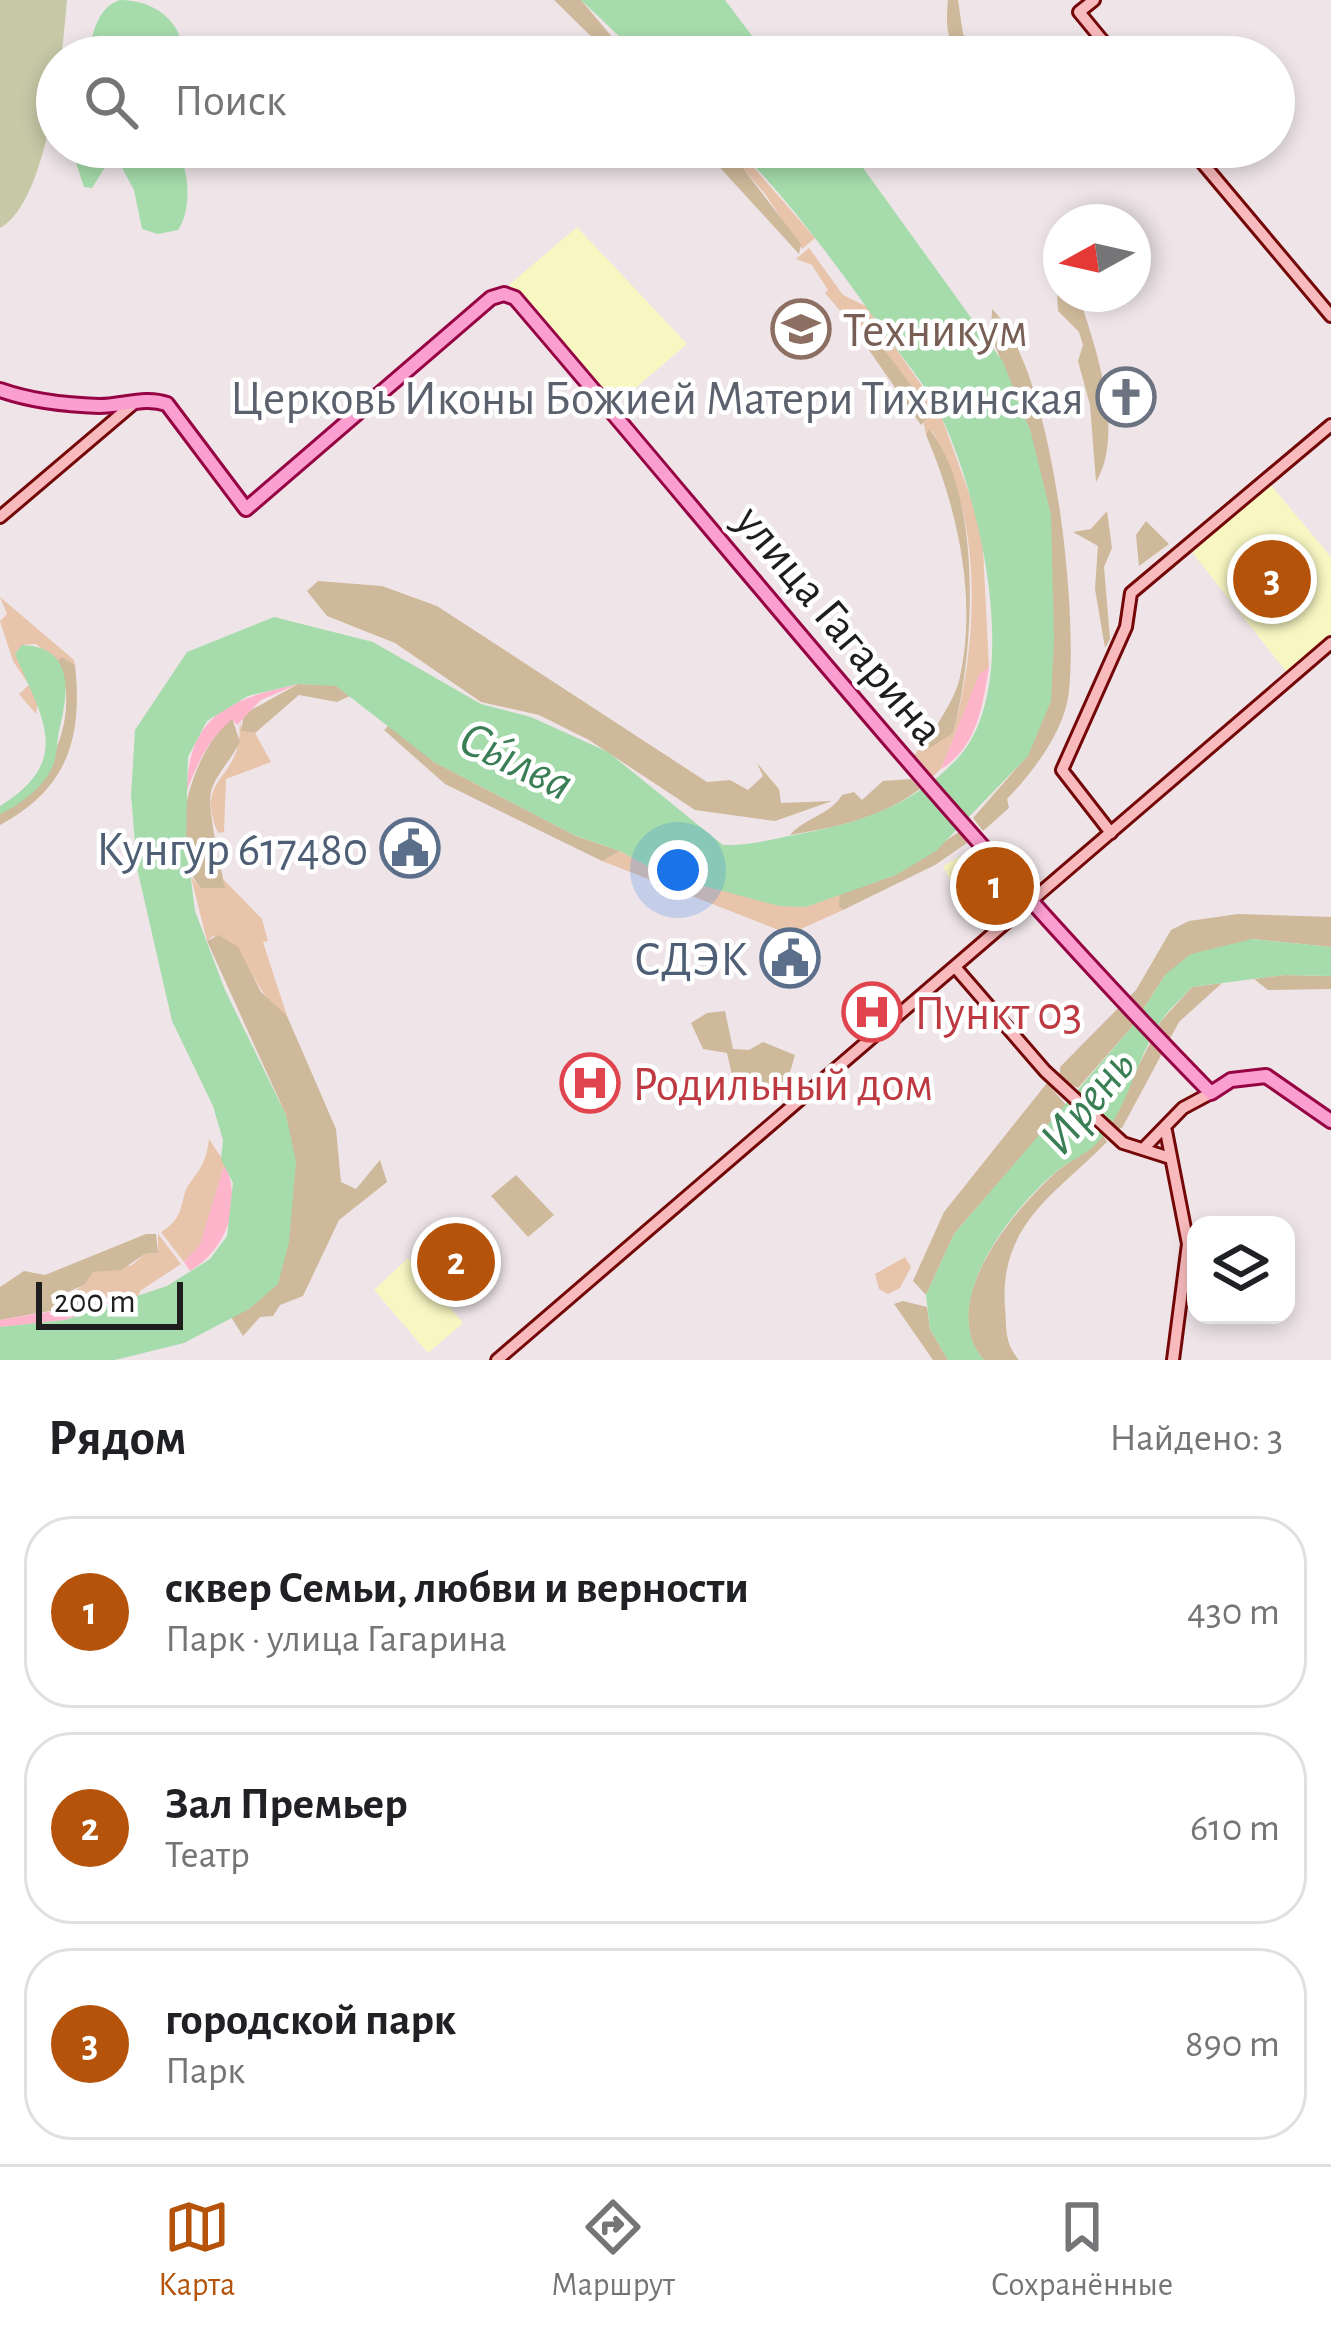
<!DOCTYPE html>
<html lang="ru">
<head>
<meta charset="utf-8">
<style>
	:root { --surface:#fff; --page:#f6f6f6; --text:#202124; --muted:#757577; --line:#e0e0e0; --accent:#b45309 }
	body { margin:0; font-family:"Alegreya Sans",sans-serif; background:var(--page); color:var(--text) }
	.controls { position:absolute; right:36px; bottom:36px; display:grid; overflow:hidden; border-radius:24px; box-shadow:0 6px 18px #0003 }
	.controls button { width:108px; height:108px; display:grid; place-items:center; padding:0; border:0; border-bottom:3px solid var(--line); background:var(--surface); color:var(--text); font:60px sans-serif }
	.compass { position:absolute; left:1043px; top:204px; width:108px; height:108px; border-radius:50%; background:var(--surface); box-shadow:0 6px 18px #0003; rotate:262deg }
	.scale { position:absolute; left:36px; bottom:30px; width:147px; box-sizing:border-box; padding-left:12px; border:6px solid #1e1e1e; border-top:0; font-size:33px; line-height:42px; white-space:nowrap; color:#1e1e1e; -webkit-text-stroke:9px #fff; paint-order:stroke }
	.you { position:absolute; left:678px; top:870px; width:42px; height:42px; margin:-30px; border:9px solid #fff; border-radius:50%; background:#1a73e8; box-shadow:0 0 0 18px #1a73e833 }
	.badge { display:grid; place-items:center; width:78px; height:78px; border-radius:50%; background:var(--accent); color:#fff; font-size:39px; font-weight:700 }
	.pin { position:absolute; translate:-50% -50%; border:6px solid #fff; box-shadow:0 3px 12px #0006 }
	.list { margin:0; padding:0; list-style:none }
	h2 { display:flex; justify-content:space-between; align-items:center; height:156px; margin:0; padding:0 48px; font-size:51px }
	h2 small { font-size:39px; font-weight:400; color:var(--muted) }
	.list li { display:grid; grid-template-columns:78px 1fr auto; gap:36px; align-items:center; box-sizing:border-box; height:192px; margin:0 24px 24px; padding:0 24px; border:3px solid var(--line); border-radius:48px }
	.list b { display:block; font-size:45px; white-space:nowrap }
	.list p { margin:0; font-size:39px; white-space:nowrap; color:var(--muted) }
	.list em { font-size:39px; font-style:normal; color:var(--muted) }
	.icon { flex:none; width:66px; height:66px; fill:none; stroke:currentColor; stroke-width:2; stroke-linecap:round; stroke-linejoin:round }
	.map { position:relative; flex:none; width:1331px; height:1360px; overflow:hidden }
	.search { position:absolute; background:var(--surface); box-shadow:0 6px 18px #0003; left:36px; right:36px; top:36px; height:132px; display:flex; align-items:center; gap:30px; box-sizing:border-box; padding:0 42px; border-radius:66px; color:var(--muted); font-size:45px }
	.sheet { height:804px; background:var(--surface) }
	nav { display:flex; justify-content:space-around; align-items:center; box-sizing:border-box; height:168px; border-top:3px solid var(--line); background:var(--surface); font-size:33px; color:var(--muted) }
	nav a { display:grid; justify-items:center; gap:6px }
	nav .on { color:var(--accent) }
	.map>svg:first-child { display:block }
	.grass { fill:#e8c4ab }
	.forest { fill:#ceb99a }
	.sand { fill:#feb4cb }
	.cemetery { fill:#c6c8a6 }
	.park { fill:#f8f7c2 }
	.water { fill:#a6dcac }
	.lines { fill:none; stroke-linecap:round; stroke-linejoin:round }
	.secondary-casing { stroke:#740707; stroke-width:16 }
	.primary-casing { stroke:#960343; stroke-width:18 }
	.secondary { stroke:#f8babd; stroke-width:10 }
	.primary { stroke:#fa9fd0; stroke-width:12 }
	.labels { text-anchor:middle; stroke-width:9; stroke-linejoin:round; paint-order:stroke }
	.education-label { font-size:48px; fill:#785e54; stroke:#fff; text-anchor:start }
	.worship-label { font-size:48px; fill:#5b616d; stroke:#fff; text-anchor:end }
	.street-label { font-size:48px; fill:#1e1e1e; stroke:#fff }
	.service-label { font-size:48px; fill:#4e5e75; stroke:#fff; text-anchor:end }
	.health-label { font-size:48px; fill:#be3a42; stroke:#fff; text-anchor:start }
	.water-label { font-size:51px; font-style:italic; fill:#3a7e55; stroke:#fff }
</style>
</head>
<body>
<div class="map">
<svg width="1331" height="1360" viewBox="0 0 1331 1360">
	<rect width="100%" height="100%" fill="#efe5e9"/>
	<g class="grass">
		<polygon points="724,147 736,147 815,238 802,249 765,194"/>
		<path d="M809 248 843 295 866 306 939 410 982 529 989 667 979 676 941 769 930 779 910 760 920 748 953 733C979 640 983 515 932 431L926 435 918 394 874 336 862 340 852 312 842 313 825 293 828 290 812 265 796 259Z"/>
		<polygon points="0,597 74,660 75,665 63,658 57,662 36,644 22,645 15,654 39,697 36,714 19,694 29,685 13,661 0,621 7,614"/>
		<path d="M240 722 242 731 255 733 271 762 226 779 224 832 218 833C196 781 232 781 239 741 240 734 239 728 240 722Z"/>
		<polygon points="620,851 666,876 806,907 840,894 843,910 792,933 781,931 602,861"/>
		<path d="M191 877 201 888 224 887 223 879 262 919 268 941 263 942 287 1016C250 993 256 955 213 936L207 941Z"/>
		<path d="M209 1139 225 1163 200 1246 184 1262 161 1232C188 1216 178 1199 190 1183 202 1166 206 1162 209 1139Z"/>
		<path d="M158 1234 181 1264 140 1291 138 1297C110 1301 89 1293 62 1298L84 1285 92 1272 132 1265 145 1254 158 1253Z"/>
		<polygon points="905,1257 911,1267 900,1288 888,1294 879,1289 875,1274"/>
	</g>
	<g class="forest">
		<polygon points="554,0 581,0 629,57 611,56"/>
		<path d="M948 0H958L963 34 983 57H958C946 38 946 21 948 0Z"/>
		<polygon points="701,147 724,147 732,154 801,244 799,254"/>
		<path d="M1061 271V294H1078L1080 300C1097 351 1125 435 1096 482L1090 405 1078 361 1083 345 1079 332 1058 311 1056 274Z"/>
		<path d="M992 309C1053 369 1078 606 1069 691 1065 731 1033 772 1007 799L1009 808 983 831 973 818 1028 755 1031 433 991 336Z"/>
		<polygon points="874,336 918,394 926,419 921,425 862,340"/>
		<path d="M929 429C983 494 975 654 953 733L923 752C923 743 953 705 959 681 978 601 958 509 926 435Z"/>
		<polygon points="1107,511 1112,548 1104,567 1110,639 1105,648 1095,589 1098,546 1073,532 1091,529"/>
		<polygon points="1146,521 1169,544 1139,566 1136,535"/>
		<polygon points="318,581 382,586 437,606 707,782 730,780 748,790 763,776 757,763 779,789 781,803 832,801 775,821 695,810 589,740 539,715 481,702 395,643 327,616 307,591"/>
		<path d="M62 657 75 665C83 739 67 789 0 825V814C48 791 84 711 57 662Z"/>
		<polygon points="298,684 336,685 352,695 337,702 299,695 255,733 241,731 244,714"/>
		<path d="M232 718 240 742C232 759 215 775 211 792 207 810 221 867 225 888H201C163 846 192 751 232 718Z"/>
		<polygon points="390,724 434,762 576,836 620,851 602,861 445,784 384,730"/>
		<path d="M911 779 920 789C879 819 840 826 790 835 806 817 830 815 842 795L854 792 862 800 883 781Z"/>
		<polygon points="960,831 967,843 935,865 843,910 839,906 840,894 896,875"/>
		<polygon points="1238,914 1331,917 1331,947 1252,939 1166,974 1131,1028 1078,1088 1060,1079 1060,1067 1136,990 1171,930 1189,921"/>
		<polygon points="219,935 238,947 261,992 287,1016 336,1129 341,1182 356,1189 380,1160 387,1182 339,1220 303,1296 280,1305 273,1316 260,1317 243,1336 231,1317 249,1309 286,1115 207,941"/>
		<polygon points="1284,975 1331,976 1331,989 1268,990 1254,979"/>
		<polygon points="1222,983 1179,1022 1122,1128 1114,1129 1110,1123 1161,1021 1192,987"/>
		<polygon points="725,1011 733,1049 749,1050 763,1042 795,1055 785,1089 773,1093 748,1080 733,1080 727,1053 703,1049 691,1023 707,1013"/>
		<polygon points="1047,1083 1066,1105 954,1234 926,1295 913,1281 944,1212"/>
		<path d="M1102 1134 1107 1142C1053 1196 999 1225 1005 1308 1007 1330 1004 1342 1019 1360H984C935 1305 1011 1214 1052 1176 1068 1160 1091 1153 1102 1134Z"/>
		<polygon points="516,1175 554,1215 528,1237 491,1196"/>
		<polygon points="146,1234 156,1234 158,1253 145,1254 121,1270 93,1272 84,1285 61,1295 89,1293 105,1301 0,1320 0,1287 24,1271 45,1275"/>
		<polygon points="903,1301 927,1307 930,1329 948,1360 933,1360 894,1304"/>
	</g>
	<g class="sand">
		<path d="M989 667C983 705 977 748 941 769L979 675Z"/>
		<path d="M298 684 261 700 237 725 232 719C209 738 198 762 187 790 188 714 232 699 298 684Z"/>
		<path d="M225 1163C242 1205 228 1248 190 1271L184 1262 200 1245Z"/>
		<polygon points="119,1300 65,1320 0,1327 0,1320"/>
	</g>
	<path class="cemetery" d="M0 0H67C63 48 49 201 0 228Z"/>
	<g class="park">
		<polygon points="577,227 687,344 612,408 509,285"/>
		<polygon points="1270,484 1331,557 1331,639 1289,675 1191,551"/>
		<polygon points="983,844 1022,896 1001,920 965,873 950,880 943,866"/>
		<polygon points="408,1258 463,1323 428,1353 374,1290"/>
	</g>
	<g class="water">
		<path d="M120 0C154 0 183 21 184 57H87C93 35 96 8 120 0Z"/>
		<polygon points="581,0 725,0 768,57 641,57"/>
		<path d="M81 147 176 150C190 168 192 211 178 230L158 234 142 229 134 190 120 164H107L92 188 84 187 76 163Z"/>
		<path d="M736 147H848L1003 362 1031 433 1051 515 1054 639 1051 701 1028 756 936 851 896 875 806 907 779 906 666 876 620 851 576 836 434 762 336 686 298 684 248 696 207 721 188 757 186 841 195 911 225 990 286 1115 296 1162 289 1242 278 1284 249 1309 184 1343 115 1360H0V1327L65 1320 167 1286 210 1259 227 1236 233 1183 221 1159 223 1140 213 1106 172 1021 137 868 131 795 135 730 187 652 274 617 373 642 481 704 531 717 608 752 723 845C751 846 777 838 804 833 864 822 914 804 957 759 1026 685 979 496 941 416 929 389 907 364 890 340 842 273 794 205 736 147Z"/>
		<path d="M22 645C73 647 69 689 60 727 56 743 58 758 50 772 39 791 19 805 0 814V806C75 760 41 716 15 654Z"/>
		<path d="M1252 939 1331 947V976L1284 975 1192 987C1182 998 1169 1009 1161 1021 1136 1058 1128 1112 1096 1144 1085 1155 1069 1161 1057 1171 1013 1207 935 1305 984 1360H948L930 1329 926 1295 954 1234 1131 1028 1166 974 1191 954Z"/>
	</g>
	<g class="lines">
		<defs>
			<g id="secondary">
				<polyline points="1094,0 1079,12 1116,57"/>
				<polyline points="1189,147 1331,316"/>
				<polyline points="0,517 133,404"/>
				<polyline points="1111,833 1062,770 1126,627 1131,593 1331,425"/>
				<polyline points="955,967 1045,1071 1123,1143 1167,1157"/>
				<polyline points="1166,1131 1188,1244 1173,1360"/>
				<polyline points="1145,1147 1183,1108 1211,1093"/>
				<polyline points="497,1360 1331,643"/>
			</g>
			<path id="primary" d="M0 390C31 401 66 405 99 406 123 406 145 396 167 404L246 509 491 298 504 294 515 298C744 565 965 842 1211 1093L1231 1080 1266 1076 1331 1121"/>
		</defs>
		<use href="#secondary" class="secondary-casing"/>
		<use href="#primary" class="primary-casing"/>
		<use href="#secondary" class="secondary"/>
		<use href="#primary" class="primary"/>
	</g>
	<defs>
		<symbol id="university-ring" viewBox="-11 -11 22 22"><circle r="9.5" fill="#fff" stroke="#8d6e63" stroke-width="1.5"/><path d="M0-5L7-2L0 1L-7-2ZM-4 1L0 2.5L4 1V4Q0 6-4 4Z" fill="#8d6e63"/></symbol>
		<symbol id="church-ring" viewBox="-11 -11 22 22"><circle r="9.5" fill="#fff" stroke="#6b7280" stroke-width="1.5"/><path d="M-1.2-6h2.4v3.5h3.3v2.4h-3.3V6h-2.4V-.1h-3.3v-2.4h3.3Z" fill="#6b7280"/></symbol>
		<symbol id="civic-ring" viewBox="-11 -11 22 22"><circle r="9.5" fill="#fff" stroke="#5c6f8a" stroke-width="1.5"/><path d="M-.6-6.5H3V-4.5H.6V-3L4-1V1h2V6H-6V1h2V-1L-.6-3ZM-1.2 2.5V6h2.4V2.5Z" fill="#5c6f8a"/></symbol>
		<symbol id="hospital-ring" viewBox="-11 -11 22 22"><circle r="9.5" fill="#fff" stroke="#e0444e" stroke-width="1.5"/><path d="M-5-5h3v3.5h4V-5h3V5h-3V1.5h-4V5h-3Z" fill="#e0444e"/></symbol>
	</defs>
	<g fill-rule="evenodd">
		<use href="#university-ring" x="768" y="296" width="66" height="66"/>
		<use href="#church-ring" x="1093" y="364" width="66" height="66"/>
		<use href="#civic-ring" x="377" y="815" width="66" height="66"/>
		<use href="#civic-ring" x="757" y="925" width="66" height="66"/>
		<use href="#hospital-ring" x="839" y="979" width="66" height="66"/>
		<use href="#hospital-ring" x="557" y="1050" width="66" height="66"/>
	</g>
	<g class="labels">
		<g class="education-label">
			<text x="843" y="346">Техникум</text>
		</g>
		<g class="worship-label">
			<text x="1084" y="414">Церковь Иконы Божией Матери Тихвинская</text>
		</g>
		<g class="street-label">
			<text transform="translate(841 624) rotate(50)" y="17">улица Гагарина</text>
		</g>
		<g class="service-label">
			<text x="368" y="865">Кунгур 617480</text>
			<text x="748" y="975">СДЭК</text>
		</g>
		<g class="health-label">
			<text x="914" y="1029">Пункт 03</text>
			<text x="632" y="1100">Родильный дом</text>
		</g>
		<g class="water-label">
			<text transform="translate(517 759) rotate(26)" y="18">Сы́лва</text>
			<text transform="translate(1086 1100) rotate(-51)" y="18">Ирень</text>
		</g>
	</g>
</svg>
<div class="controls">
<button><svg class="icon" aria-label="layers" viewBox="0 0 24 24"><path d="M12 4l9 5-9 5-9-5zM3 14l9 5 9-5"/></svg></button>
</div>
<svg class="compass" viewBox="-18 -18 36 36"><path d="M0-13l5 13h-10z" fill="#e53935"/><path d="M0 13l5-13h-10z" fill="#757577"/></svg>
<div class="scale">200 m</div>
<div class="you"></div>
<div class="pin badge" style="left:995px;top:886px">1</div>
<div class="pin badge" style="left:456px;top:1262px">2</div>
<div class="pin badge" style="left:1272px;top:579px">3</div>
<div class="search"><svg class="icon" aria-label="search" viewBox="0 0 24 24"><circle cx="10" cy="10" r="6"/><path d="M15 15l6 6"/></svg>Поиск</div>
</div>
<section class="sheet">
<h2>Рядом<small>Найдено: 3</small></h2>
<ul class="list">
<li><span class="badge">1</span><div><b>сквер Семьи, любви и верности</b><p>Парк · улица Гагарина</p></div><em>430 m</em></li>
<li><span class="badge">2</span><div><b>Зал Премьер</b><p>Театр</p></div><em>610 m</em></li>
<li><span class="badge">3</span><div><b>городской парк</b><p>Парк</p></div><em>890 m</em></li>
</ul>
</section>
<nav>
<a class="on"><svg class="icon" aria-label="map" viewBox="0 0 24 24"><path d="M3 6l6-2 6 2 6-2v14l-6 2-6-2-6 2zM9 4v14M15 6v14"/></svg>Карта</a>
<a><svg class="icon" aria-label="directions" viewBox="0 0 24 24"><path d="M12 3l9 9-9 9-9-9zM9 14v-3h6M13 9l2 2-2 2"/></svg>Маршрут</a>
<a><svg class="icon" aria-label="saved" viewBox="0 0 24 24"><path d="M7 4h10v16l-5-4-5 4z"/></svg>Сохранённые</a>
</nav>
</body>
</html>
